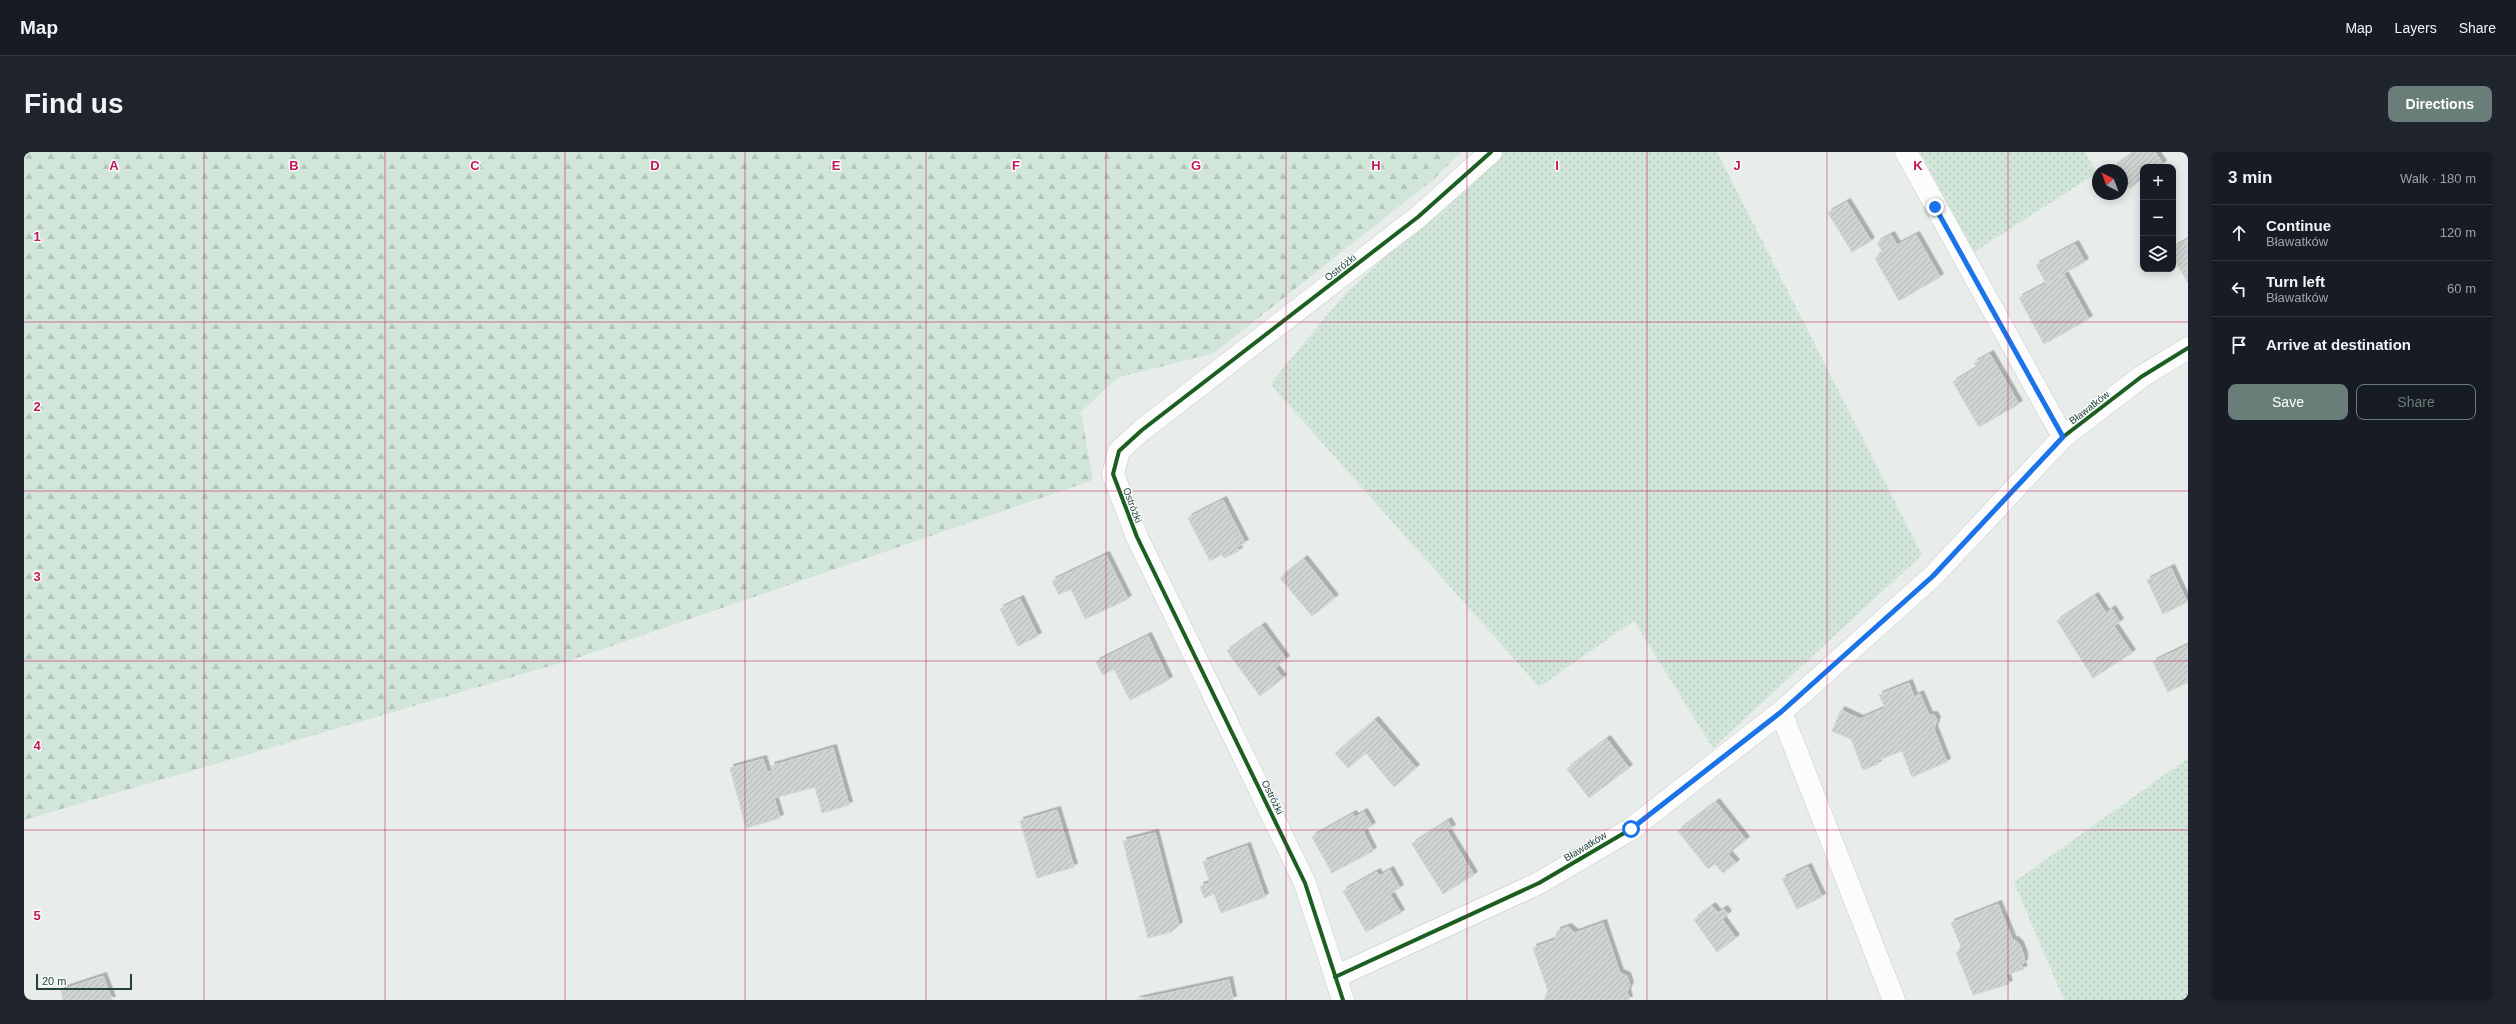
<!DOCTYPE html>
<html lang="en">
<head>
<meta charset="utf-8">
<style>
	:root { --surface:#171b24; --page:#20242c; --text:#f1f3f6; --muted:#9ea1a6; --line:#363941; --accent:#697e78 }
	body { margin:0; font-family:Helvetica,sans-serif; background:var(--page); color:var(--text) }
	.controls { position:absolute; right:12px; top:12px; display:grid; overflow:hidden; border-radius:8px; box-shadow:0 2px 10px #0003 }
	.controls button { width:36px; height:36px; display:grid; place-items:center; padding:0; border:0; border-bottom:1px solid var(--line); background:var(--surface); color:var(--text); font:20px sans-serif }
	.compass { position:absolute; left:2068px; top:12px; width:36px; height:36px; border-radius:50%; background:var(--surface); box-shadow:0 2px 10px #0003; rotate:318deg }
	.scale { position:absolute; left:12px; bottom:10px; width:96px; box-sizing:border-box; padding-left:4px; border:2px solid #24423a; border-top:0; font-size:11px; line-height:14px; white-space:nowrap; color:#24423a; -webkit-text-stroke:3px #f7fbf9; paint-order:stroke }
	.stop { position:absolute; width:12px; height:12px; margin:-9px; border:3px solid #1a73e8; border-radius:50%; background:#fff }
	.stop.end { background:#1a73e8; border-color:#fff; box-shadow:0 1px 4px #0008 }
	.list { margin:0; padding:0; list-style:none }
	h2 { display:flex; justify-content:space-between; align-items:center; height:52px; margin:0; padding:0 16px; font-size:17px }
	h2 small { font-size:13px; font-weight:400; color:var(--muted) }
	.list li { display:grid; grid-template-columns:26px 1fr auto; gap:12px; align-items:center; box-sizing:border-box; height:56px; padding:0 16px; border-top:1px solid var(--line) }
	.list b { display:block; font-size:15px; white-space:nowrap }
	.list p { margin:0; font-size:13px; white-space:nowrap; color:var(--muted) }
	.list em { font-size:13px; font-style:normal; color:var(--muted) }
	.actions { display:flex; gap:8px; padding:12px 16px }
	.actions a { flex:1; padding:9px 0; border:1px solid var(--accent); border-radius:8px; text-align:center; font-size:14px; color:var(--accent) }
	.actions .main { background:var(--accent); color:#fff }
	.icon { flex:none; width:22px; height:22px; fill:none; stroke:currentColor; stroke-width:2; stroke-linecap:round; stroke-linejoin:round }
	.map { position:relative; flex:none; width:2164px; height:848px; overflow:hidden; border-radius:8px }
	header { display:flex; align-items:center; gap:24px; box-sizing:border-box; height:56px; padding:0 20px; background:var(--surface); border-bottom:1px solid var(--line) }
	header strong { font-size:19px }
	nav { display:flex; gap:22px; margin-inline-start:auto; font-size:14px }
	.intro { display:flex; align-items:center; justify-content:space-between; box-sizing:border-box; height:96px; padding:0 24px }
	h1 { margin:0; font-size:28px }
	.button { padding:10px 18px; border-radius:8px; background:var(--accent); color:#fff; font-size:14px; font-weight:700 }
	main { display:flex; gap:24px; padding:0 24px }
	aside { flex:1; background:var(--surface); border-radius:8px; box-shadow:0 2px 10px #0003 }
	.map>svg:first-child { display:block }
	.grass { fill:url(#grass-dots) }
	.forest { fill:url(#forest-firs) }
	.building { fill:url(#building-hatch); stroke:#d1d6d4; filter:url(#shadow) }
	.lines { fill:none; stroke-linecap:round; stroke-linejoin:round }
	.minor-casing { stroke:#c5cac8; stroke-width:23 }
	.minor { stroke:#fcfcfc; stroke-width:22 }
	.cycleway-casing { stroke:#f7fbf9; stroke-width:6 }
	.cycleway { stroke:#1b5e20; stroke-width:4 }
	.route { stroke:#1a73e8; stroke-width:5 }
	.grid { fill:none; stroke:#c2185b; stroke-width:1; stroke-opacity:0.55 }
	.labels { text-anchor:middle; stroke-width:3; stroke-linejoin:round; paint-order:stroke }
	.street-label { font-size:10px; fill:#24423a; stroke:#f7fbf9 }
	.grid-label { font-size:13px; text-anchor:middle; font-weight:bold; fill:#c2185b; stroke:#f7fbf9; stroke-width:3; stroke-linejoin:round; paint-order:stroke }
</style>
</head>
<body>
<header>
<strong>Map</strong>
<nav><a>Map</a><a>Layers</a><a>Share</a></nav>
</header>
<div class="intro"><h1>Find us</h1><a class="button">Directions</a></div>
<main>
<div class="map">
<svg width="2164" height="848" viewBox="0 0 2164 848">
	<defs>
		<pattern id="grass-dots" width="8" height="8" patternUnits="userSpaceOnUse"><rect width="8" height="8" fill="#d1e6d8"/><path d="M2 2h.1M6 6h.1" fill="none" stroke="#b3c6ba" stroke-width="1.8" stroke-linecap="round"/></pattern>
		<pattern id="forest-firs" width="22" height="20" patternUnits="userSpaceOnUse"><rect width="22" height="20" fill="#d1e6d8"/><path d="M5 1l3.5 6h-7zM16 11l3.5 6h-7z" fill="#b3c6ba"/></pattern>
		<pattern id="building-hatch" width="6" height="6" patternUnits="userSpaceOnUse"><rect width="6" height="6" fill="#cfd4d2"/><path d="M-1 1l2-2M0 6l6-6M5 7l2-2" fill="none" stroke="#b2b7b5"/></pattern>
		<filter id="shadow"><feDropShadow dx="3.5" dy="-3.5" stdDeviation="0" flood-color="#0004"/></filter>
	</defs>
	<rect width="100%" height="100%" fill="#e8edeb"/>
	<g class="grass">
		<polygon points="1474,0 1693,0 1898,403 1689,596 1610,469 1515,535 1246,232 1319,144"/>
		<polygon points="1896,0 2061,0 2073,21 1950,100"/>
		<polygon points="2164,606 2164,848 2040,848 1990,730"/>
	</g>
	<polygon class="forest" points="0,0 1437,0 1411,26 1190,201 1093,226 1057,260 1069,328 550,507 0,668"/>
	<g class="building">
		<polygon points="2111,0 2131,0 2139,12 2135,15 2119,15 2119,26 2106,36 2098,25 2098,18 2093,18 2090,15"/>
		<polygon points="1823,50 1847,89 1828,100 1804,61"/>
		<polygon points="1867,83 1873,93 1892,83 1916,125 1875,149 1851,106 1859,101 1853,91"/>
		<polygon points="2164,87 2164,131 2149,105 2149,96"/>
		<polygon points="2051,92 2061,110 2022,131 2012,113"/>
		<polygon points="2040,122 2065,167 2020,192 1995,146"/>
		<polygon points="1966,202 1995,252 1955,275 1929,230 1953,216 1950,211"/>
		<polygon points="1199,348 1221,391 1213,395 1215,399 1200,406 1198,402 1186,409 1164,366"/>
		<polygon points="1082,403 1104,447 1061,467 1047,437 1035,443 1028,429"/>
		<polygon points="1280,407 1311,446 1288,464 1256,426"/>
		<polygon points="2147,416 2163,450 2139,462 2123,428"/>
		<polygon points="2071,444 2082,461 2088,457 2096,470 2090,474 2108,501 2069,526 2033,469"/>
		<polygon points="996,447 1014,484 994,494 976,457"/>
		<polygon points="1238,474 1262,507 1251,516 1259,526 1236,544 1203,499"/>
		<polygon points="1124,484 1145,528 1106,548 1090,517 1079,523 1072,510"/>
		<polygon points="2164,493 2164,530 2144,540 2129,510"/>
		<polygon points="1885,531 1890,545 1896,542 1905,563 1910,563 1913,568 1910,577 1923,610 1888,625 1878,599 1852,609 1854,612 1839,618 1827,587 1808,579 1817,558 1836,567 1861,556 1855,543"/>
		<polygon points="1351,568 1392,616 1370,635 1342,601 1324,616 1311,602"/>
		<polygon points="1583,587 1605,616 1565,646 1543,617"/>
		<polygon points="809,596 825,653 798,661 791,635 750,646 756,666 722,676 706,616 739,607 743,620 749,619 747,614"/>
		<polygon points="1692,650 1722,688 1704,702 1712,711 1699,721 1691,712 1684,717 1654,679"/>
		<polygon points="1033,658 1050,715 1013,726 996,669"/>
		<polygon points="1340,660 1348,674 1339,679 1349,699 1308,721 1288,685 1329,662 1331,665"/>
		<polygon points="1424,669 1428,676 1423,679 1450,723 1419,742 1388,692"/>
		<polygon points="1131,681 1155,773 1147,780 1124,786 1099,689"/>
		<polygon points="1223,694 1241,745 1197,761 1190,742 1180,746 1176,734 1186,731 1179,710"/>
		<polygon points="1784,715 1798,745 1773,757 1758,727"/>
		<polygon points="1366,718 1376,736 1366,742 1377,761 1342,780 1319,739 1353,720 1355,724"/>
		<polygon points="1974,752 1989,789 1991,788 1996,793 2000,804 2000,811 1997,812 2000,817 1982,823 1985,832 1949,843 1932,800 1938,797 1927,771"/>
		<polygon points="1688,754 1694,761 1700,757 1704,762 1698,767 1712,786 1693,800 1670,768"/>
		<polygon points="1579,771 1596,821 1603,824 1606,833 1603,840 1605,848 1520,848 1524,839 1509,796 1531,788 1533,779 1544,775 1551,781"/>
		<polygon points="79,824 88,848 39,848 37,838"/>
		<polygon points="1205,828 1209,848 1112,848"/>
	</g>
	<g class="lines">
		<defs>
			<g id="minor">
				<polyline points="1882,0 2039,285"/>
				<polyline points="1757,560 1870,848"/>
				<polyline points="1311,825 1515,731 1607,677 1757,560 1909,424 2039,285 2117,225 2164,196"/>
				<polyline points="1319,848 1281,731 1113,385 1089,322 1095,299 1118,278 1394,65 1467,0"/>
			</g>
		</defs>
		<use href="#minor" class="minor-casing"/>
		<use href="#minor" class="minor"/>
		<defs>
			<g id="cycleway">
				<polyline points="1311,825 1515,731 1607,677 1757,560 1909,424 2039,285 2117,225 2164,196"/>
				<polyline points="1319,848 1281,731 1113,385 1089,322 1095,299 1118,278 1394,65 1467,0"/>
			</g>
		</defs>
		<use href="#cycleway" class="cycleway-casing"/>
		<use href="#cycleway" class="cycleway"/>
	</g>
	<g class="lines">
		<polyline class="route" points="1607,677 1757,560 1909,424 2039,285 1911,55"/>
	</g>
	<path class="grid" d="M180 0V848M361 0V848M541 0V848M721 0V848M902 0V848M1082 0V848M1262 0V848M1443 0V848M1623 0V848M1803 0V848M1984 0V848M0 170H2164M0 339H2164M0 509H2164M0 678H2164"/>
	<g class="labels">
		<g class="street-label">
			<text transform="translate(1316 115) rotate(-38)" y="4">Ostróżki</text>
			<text transform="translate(2065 255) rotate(-38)" y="4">Bławatków</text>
			<text transform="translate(1109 353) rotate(69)" y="4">Ostróżki</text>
			<text transform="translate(1249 645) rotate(64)" y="4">Ostróżki</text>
			<text transform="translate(1561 694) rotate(-31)" y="4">Bławatków</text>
		</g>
	</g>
	<g class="grid-label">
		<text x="90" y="18">A</text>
		<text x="270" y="18">B</text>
		<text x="451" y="18">C</text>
		<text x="631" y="18">D</text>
		<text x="812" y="18">E</text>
		<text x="992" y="18">F</text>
		<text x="1172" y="18">G</text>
		<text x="1352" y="18">H</text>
		<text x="1533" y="18">I</text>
		<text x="1713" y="18">J</text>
		<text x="1894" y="18">K</text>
		<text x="13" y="89">1</text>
		<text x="13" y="259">2</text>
		<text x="13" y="429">3</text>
		<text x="13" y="598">4</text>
		<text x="13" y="768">5</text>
	</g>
</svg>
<div class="controls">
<button>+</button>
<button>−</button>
<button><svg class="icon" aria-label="layers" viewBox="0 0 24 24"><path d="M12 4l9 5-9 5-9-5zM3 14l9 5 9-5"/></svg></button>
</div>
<svg class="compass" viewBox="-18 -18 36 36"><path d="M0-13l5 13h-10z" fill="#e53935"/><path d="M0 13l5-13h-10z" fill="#9ea1a6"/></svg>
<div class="scale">20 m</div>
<div class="stop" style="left:1607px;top:677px"></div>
<div class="stop end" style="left:1911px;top:55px"></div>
</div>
<aside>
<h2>3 min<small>Walk · 180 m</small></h2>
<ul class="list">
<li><svg class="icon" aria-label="ahead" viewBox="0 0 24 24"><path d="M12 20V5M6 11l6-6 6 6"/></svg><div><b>Continue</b><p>Bławatków</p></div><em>120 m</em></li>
<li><svg class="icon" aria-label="left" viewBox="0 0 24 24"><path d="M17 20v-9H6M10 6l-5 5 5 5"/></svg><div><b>Turn left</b><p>Bławatków</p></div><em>60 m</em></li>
<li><svg class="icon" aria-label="arrive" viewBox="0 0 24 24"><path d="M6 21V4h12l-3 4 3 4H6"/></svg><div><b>Arrive at destination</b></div></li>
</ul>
<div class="actions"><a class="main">Save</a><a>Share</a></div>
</aside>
</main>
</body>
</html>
